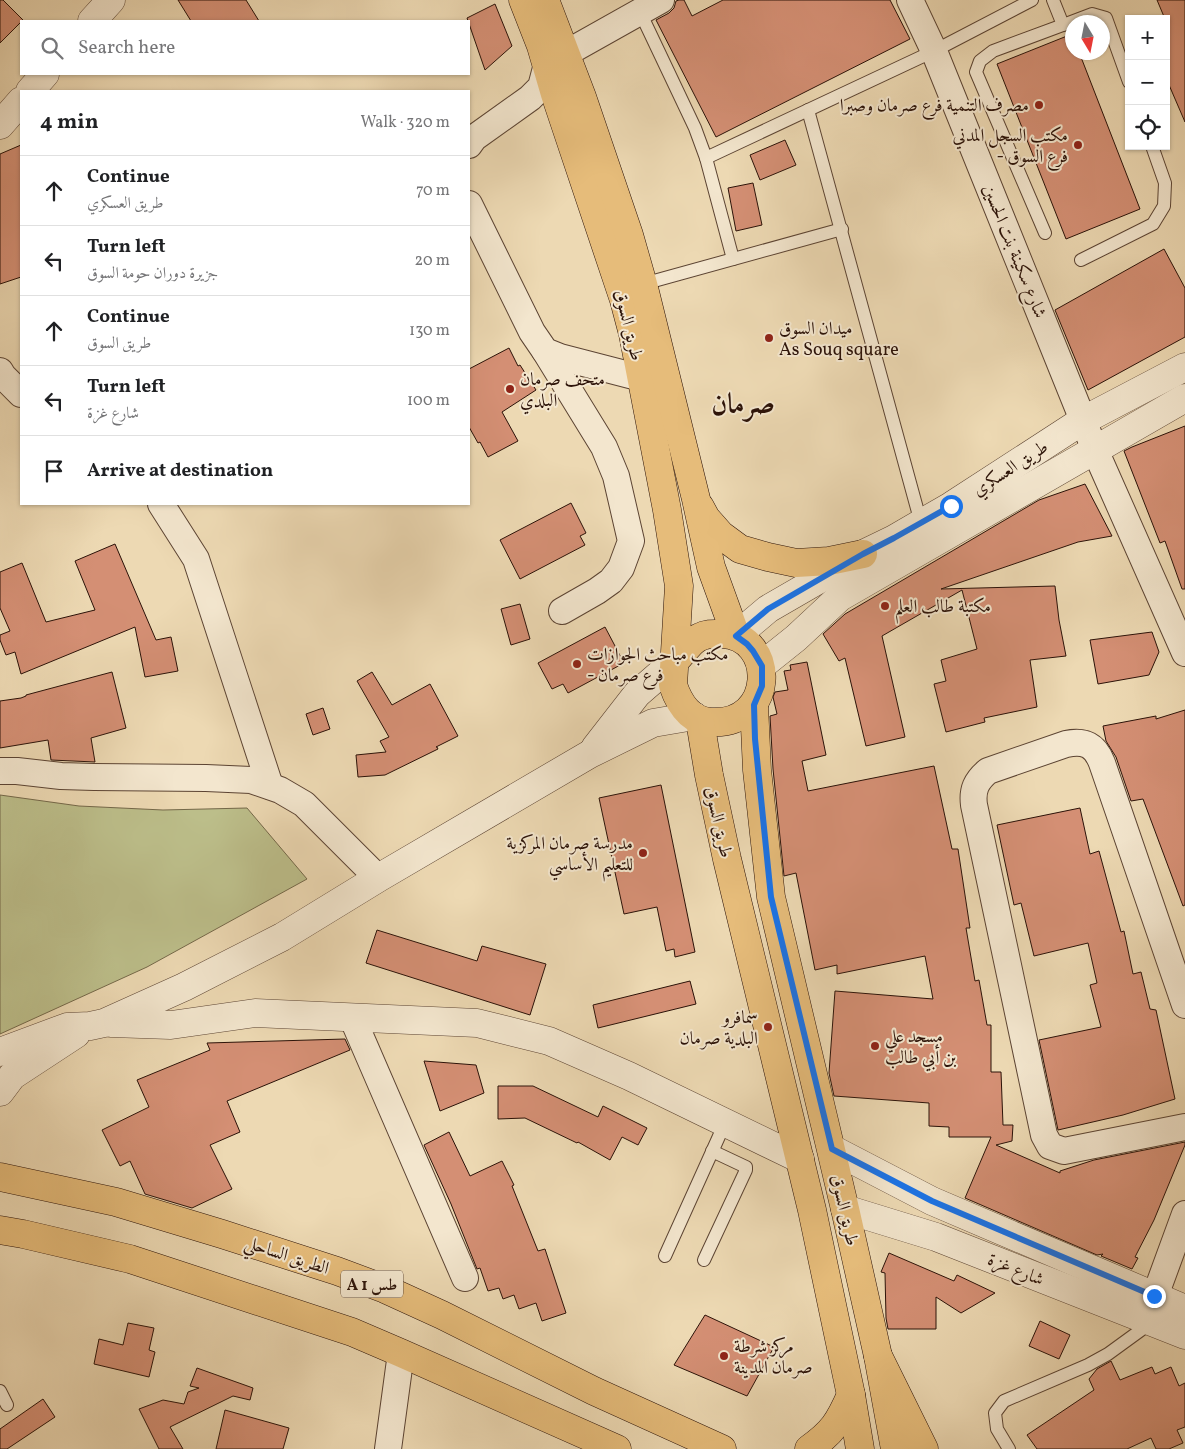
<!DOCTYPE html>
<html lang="en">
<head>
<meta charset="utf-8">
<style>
	:root { --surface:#fff; --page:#f6f6f6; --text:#202124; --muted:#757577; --line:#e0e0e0 }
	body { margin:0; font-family:Vollkorn,Amiri,serif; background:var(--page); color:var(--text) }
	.controls { position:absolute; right:15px; top:15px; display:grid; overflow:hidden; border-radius:0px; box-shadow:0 1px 4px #0004 }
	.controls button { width:45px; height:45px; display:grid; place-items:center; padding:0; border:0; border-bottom:1px solid var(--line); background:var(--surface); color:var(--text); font:25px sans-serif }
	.compass { position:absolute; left:1065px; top:15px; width:45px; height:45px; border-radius:50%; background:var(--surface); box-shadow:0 1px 4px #0004; rotate:170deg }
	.stop { position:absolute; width:15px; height:15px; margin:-11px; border:4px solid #1a73e8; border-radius:50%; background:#fff }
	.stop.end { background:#1a73e8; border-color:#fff; box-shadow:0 1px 5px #0008 }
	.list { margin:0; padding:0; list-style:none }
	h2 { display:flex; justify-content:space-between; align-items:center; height:65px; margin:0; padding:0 20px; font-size:21px }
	h2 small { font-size:16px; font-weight:400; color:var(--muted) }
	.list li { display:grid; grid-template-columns:32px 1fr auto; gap:15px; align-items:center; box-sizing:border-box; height:70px; padding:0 20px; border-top:1px solid var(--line) }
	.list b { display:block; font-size:19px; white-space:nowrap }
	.list p { margin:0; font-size:16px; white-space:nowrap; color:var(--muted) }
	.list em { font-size:16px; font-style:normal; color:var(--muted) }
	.icon { flex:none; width:28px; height:28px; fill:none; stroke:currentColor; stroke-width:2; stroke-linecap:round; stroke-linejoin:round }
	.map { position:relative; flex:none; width:1185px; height:1449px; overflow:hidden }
	.search { position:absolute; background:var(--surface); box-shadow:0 1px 4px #0004; left:20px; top:20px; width:450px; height:55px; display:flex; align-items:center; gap:12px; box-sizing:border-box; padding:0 18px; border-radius:0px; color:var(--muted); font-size:19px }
	.panel { position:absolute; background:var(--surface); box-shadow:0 1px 4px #0004; left:20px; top:90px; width:450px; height:415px; border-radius:0px }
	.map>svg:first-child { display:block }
	.green { fill:#bcbe8a; stroke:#746849 }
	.building { fill:#d48f74; stroke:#2b1208 }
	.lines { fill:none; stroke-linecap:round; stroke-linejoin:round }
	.service-casing { stroke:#5c4433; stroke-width:14 }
	.minor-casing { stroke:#5c4433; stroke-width:28 }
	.tertiary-casing { stroke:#5c4433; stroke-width:29 }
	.primary-casing { stroke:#2b1208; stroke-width:29 }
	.trunk-casing { stroke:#2b1208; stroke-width:29 }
	.service { stroke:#f3e6ce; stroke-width:12 }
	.minor { stroke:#f3e6ce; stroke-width:26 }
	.tertiary { stroke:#f3e6ce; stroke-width:28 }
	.primary { stroke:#e6bc7a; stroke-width:28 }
	.trunk { stroke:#e6bc7a; stroke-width:28 }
	.route { stroke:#1a73e8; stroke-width:6 }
	.poi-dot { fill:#8f2418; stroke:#f3e6ce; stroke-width:2 }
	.labels { text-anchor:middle; stroke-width:4; stroke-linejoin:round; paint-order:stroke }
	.shield { fill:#f3e6ce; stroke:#675243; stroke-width:1 }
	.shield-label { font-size:16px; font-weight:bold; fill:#2b1208 }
	.poi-label { font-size:18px; fill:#2b1208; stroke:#f3e6ce; text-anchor:start }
	.street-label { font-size:18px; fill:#2b1208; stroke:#f3e6ce }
	.town-label { font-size:28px; font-weight:bold; fill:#2b1208; stroke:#f3e6ce }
</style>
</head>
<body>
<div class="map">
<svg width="1185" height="1449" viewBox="0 0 1185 1449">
	<rect width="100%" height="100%" fill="#edd9b3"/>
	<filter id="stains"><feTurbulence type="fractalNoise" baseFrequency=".004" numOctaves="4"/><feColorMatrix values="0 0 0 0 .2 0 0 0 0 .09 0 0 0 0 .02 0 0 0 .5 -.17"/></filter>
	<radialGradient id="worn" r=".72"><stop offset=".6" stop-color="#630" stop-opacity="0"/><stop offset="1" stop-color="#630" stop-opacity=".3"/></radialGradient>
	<polygon class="green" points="0,795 79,806 163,810 247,808 307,879 147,967 0,1034"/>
	<g class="building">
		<polygon points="0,0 3,0 23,20 0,43"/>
		<polygon points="178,0 246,0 259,21 191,21"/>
		<polygon points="679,0 684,0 692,16 723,0 890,0 910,39 716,137 656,20 669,13 674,8 676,1"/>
		<polygon points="1157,0 1185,0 1185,122 1166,78 1166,19 1165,19"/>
		<polygon points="495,4 512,46 485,70 467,18"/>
		<polygon points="1072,34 1072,52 1079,52 1140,209 1066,239 997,64"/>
		<polygon points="785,140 796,165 760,180 750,155"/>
		<polygon points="21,145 21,277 0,284 0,154"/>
		<polygon points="753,183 762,225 736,231 728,188"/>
		<polygon points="1164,249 1185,288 1185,337 1088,390 1055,310"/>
		<polygon points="509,348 518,366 520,365 536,390 502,412 518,441 488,457 480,442 478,443 469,427 469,369"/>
		<polygon points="1185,426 1185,589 1182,589 1165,541 1160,543 1124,451 1132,447"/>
		<polygon points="1085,484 1112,536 1078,542 941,589 1055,586 1059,620 1066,656 1030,660 1037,707 984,718 985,722 946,732 934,684 946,681 941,660 977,649 962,590 882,636 905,737 866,746 845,658 839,661 823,634 845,614 1039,500"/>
		<polygon points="571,503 586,533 580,536 585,545 520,579 500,540"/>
		<polygon points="115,544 156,640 171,637 178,671 145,677 135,627 21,674 15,652 6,655 0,640 0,635 10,631 0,608 0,572 22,563 46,622 95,610 75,561"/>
		<polygon points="520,604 530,639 511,645 501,609"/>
		<polygon points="605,627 624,663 568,693 563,684 552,689 538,663"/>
		<polygon points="1152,632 1159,652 1149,675 1098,684 1090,640"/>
		<polygon points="807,662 826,755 802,761 808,791 934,766 952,849 958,849 970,928 966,928 975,981 979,980 987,1025 991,1025 991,1072 1001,1072 1003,1125 1013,1125 1012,1141 996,1145 1060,1173 1060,1171 1094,1160 1185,1142 1185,1145 1154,1220 1135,1257 1138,1258 1132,1269 1101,1256 1103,1254 1097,1255 965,1198 991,1137 949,1137 949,1127 929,1126 929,1103 834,1096 829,1073 835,991 933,999 925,956 837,974 837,965 815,970 796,873 784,876 773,769 770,716 777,714 773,697 775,692 788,690 784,671 791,670 790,665"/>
		<polygon points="112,672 126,728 91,738 95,762 51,760 48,740 0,748 0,701 21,698 26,696 26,695"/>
		<polygon points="372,672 392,705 430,684 458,736 436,747 437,747 438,749 385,775 358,777 356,755 386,752 380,741 389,737 357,681"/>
		<polygon points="323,708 330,729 313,735 306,714"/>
		<polygon points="1185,710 1185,905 1183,906 1143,799 1131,801 1116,757 1106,741 1103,726 1156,716 1156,719"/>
		<polygon points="661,785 695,952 675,957 674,949 666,951 657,907 624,914 599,798"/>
		<polygon points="1080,808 1090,854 1099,851 1121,932 1124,931 1133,974 1141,972 1150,1009 1156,1010 1175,1099 1123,1115 1058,1130 1039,1040 1101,1027 1090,985 1097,983 1088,943 1034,956 1021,903 1014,905 997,825"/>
		<polygon points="377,930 477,961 482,946 546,964 530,1015 366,963"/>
		<polygon points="690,981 696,1004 598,1028 593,1005"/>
		<polygon points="345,1039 350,1050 227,1101 240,1132 210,1145 232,1189 192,1208 145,1194 130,1161 120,1166 102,1130 149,1107 137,1080 210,1050 207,1043"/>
		<polygon points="424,1061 476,1065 484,1093 440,1111"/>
		<polygon points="498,1086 533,1086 598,1117 603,1106 647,1128 638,1145 622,1137 610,1160 578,1142 577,1143 525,1118 498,1119"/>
		<polygon points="449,1132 470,1176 502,1161 514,1185 512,1186 538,1251 545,1249 566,1313 542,1321 536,1303 519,1309 514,1295 503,1299 499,1288 488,1291 480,1268 477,1269 451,1204 424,1145"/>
		<polygon points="889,1253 954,1281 957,1275 995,1293 961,1313 936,1297 936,1329 888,1329 886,1318 885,1273 881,1272"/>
		<polygon points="705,1315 774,1347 747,1396 674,1365"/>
		<polygon points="1040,1321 1070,1335 1059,1359 1029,1346"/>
		<polygon points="128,1323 154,1328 149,1350 155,1352 149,1377 94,1364 99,1339 123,1345"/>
		<polygon points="1111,1361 1120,1380 1152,1367 1155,1374 1171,1367 1179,1386 1185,1383 1185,1427 1177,1430 1183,1443 1169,1449 1156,1449 1151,1438 1127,1449 1037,1449 1027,1435 1094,1390 1089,1379 1097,1369"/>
		<polygon points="197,1368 253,1388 250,1400 233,1396 170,1427 183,1449 159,1449 139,1409 163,1400 184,1404 188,1392 199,1388 190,1386"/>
		<polygon points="43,1399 55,1417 7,1449 0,1449 0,1429"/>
		<polygon points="225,1410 289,1428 283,1449 216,1449"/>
	</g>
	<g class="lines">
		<defs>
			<g id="service">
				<polyline points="640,12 695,128 706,158 733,259"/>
				<polyline points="1063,25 1092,14 1106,18 1129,82"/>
				<polyline points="808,110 921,523"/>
				<polyline points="706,158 934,51 1032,0"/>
				<polyline points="1045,233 976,72 980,61 993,51 1063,25 1053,0"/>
				<polyline points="1081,260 1153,224 1164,206 1165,183 1152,146"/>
				<polyline points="643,284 842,229"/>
				<polyline points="665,1256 725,1123"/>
				<polyline points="704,1260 746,1170 746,1167 712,1151"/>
				<polyline points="0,1391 7,1405"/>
				<polyline points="1009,1449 997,1429 995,1413 1004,1401 1088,1365 1108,1354 1152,1322"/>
			</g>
			<g id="minor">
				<polyline points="910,0 934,51 1095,450 1185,653"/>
				<polyline points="469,145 474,138 530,98 541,87 547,64 661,0"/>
				<polyline points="469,204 532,332 545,351 560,357 641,378"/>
				<polyline points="545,351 604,447 616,476 631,541 621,568 611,581 597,591 562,611"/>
				<polyline points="0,371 3,376 21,394"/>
				<polyline points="161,504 196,559 270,786"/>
				<polyline points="0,771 17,771 61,776 94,777 206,778 251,780 280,790 304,804 378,878"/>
				<path d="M1185 1005 1102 763C1095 745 1085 740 1066 744L988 771C976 781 972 790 974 805L1044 1135 1050 1146 1064 1151 1185 1127"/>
				<polyline points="352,1017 465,1278"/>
				<polyline points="1155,1296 1185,1214"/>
				<polyline points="388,1449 401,1353"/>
			</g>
			<g id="tertiary">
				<polyline points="92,21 111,0"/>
				<polyline points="30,91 45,74"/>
				<polyline points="0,125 21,101"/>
				<polyline points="736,636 768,609 863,554 894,539 951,506 1082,421 1185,367"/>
				<polyline points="761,666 796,638 840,597 1185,398"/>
				<polyline points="595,748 637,694 675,661"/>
				<polyline points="111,1023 171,1025 255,1013 477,1023 549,1041 629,1076 800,1159"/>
				<polyline points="0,1052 67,1027 90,1026 104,1023 184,987 282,937 380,877 590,754 653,723 694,716"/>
				<polyline points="0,1092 12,1076 76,1034"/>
				<polyline points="832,1149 932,1201 1185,1309"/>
				<polyline points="845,1209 936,1237 1185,1335"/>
			</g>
			<g id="primary">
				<path d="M523 0 541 46 555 94 624 300 633 334 667 510 679 586 673 685C679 703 690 721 711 722 776 726 777 636 722 634 715 634 707 633 700 637 692 640 681 655 675 661"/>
				<polyline points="545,0 582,97 629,235 643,284 696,499 711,567 736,636"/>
				<polyline points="700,507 706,518 721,535 740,549 768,557 796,563 829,561 863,554"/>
				<polyline points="754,705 757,770 771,897 845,1209 878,1356 895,1449"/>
				<polyline points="700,721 709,775 727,859 812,1210 851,1395 860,1449"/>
			</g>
			<g id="trunk">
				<polyline points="0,1177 116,1202 222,1234 337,1271 385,1289 442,1315 594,1391 722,1449"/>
				<polyline points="0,1230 23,1234 130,1259 352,1332 401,1353 617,1449"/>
				<polyline points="878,1356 924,1449"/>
				<path d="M809 1449C833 1432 839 1422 851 1395"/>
			</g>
		</defs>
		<use href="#service" class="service-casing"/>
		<use href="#minor" class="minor-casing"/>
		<use href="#tertiary" class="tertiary-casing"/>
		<use href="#primary" class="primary-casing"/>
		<use href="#trunk" class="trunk-casing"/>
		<use href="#service" class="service"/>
		<use href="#minor" class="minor"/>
		<use href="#tertiary" class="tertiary"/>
		<use href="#primary" class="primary"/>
		<use href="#trunk" class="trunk"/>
	</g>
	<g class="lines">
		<polyline class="route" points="951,506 894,538 863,554 768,609 736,636 747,644 753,651 762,666 762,686 754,705 755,739 771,897 832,1149 932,1201 1154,1296"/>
	</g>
	<g class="poi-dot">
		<circle cx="1039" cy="105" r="5"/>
		<circle cx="1078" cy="145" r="5"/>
		<circle cx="769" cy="338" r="5"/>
		<circle cx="510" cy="389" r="5"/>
		<circle cx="885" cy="606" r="5"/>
		<circle cx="577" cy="664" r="5"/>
		<circle cx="643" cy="853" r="5"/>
		<circle cx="768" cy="1027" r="5"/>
		<circle cx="875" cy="1046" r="5"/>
		<circle cx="724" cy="1356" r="5"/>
	</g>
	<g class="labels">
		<rect class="shield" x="341" y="1270.5" width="62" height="27" rx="4"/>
		<g class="shield-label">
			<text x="372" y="1290">A 1 طس</text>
		</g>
		<g class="poi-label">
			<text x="1029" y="111" text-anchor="end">مصرف التنمية فرع صرمان وصبرا</text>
			<text x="1068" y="141" text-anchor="end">مكتب السجل المدني<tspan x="1068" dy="21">- فرع السوق</tspan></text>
			<text x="779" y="334">ميدان السوق<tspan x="779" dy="21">As Souq square</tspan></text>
			<text x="520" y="385">متحف صرمان<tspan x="520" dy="21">البلدي</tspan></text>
			<text x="895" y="612">مكتبة طالب العلم</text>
			<text x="587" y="660">مكتب مباحث الجوازات<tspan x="587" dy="21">- فرع صرمان</tspan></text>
			<text x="633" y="849" text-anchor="end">مدرسة صرمان المركزية<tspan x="633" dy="21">للتعليم الأساسي</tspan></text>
			<text x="758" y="1023" text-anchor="end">سمافرو<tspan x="758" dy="21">البلدية صرمان</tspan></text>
			<text x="885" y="1042">مسجد علي<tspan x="885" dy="21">بن أبي طالب</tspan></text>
			<text x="734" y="1352">مركز شرطة<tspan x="734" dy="21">صرمان المدينة</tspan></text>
		</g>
		<g class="street-label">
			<text transform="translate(1015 251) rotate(68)" y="6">شارع سكينة بنت الحسين</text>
			<text transform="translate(629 325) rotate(76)" y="6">طريق السوق</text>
			<text transform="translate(1010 468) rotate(-33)" y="6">طريق العسكري</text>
			<text transform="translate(719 822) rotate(77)" y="6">طريق السوق</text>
			<text transform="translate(845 1210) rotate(77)" y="6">طريق السوق</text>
			<text transform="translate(287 1255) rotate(18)" y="6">الطريق الساحلي</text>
			<text transform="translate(1016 1269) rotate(22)" y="6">شارع غزة</text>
		</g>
		<g class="town-label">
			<text x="743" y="413">صرمان</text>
		</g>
	</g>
	<rect width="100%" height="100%" filter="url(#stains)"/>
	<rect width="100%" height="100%" fill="url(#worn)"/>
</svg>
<div class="controls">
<button>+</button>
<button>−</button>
<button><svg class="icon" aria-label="locate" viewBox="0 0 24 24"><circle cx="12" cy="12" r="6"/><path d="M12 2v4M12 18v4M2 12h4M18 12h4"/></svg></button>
</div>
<svg class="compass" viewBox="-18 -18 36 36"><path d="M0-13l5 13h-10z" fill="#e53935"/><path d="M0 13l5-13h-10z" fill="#757577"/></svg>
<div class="stop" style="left:951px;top:506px"></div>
<div class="stop end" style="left:1154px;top:1296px"></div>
<div class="search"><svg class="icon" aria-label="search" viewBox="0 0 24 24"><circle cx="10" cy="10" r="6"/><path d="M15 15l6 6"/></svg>Search here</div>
<section class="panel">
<h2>4 min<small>Walk · 320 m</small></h2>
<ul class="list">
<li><svg class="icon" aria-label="ahead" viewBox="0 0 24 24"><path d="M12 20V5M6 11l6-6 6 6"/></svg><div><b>Continue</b><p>طريق العسكري</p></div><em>70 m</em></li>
<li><svg class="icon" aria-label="left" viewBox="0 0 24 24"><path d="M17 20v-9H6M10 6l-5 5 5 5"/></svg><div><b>Turn left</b><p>جزيرة دوران حومة السوق</p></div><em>20 m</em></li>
<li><svg class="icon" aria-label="ahead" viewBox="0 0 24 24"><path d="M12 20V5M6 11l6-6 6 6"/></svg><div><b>Continue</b><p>طريق السوق</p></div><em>130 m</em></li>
<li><svg class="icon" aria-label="left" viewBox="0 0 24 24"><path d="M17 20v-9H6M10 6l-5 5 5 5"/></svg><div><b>Turn left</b><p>شارع غزة</p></div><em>100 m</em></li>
<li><svg class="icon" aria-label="arrive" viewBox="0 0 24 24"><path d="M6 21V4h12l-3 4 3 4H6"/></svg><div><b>Arrive at destination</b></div></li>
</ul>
</section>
</div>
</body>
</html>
